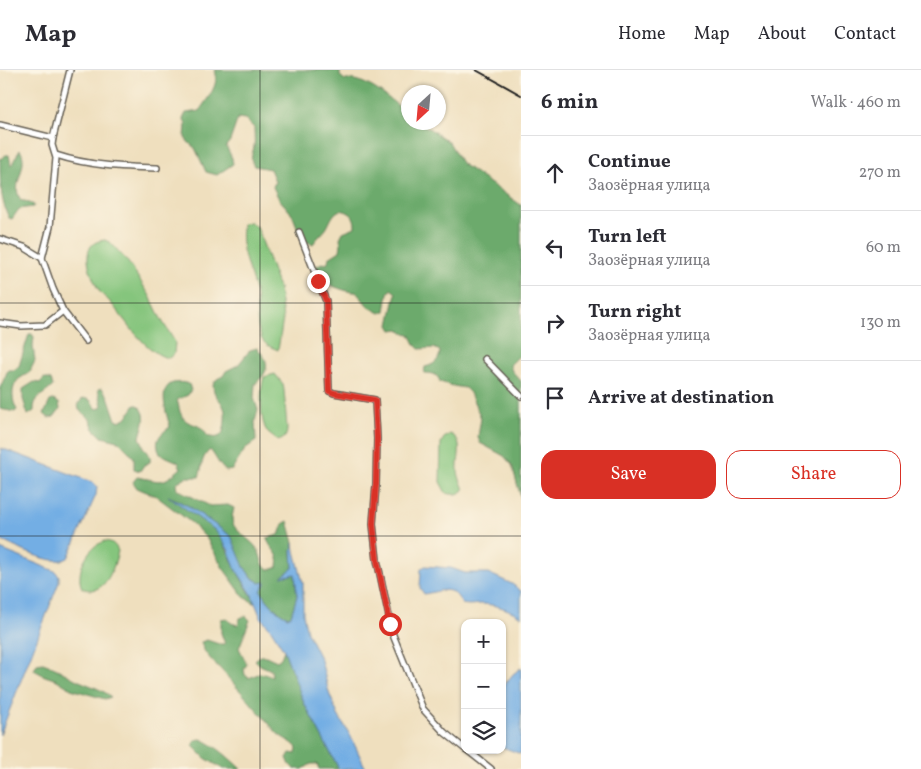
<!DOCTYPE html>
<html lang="en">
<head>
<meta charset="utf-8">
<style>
	:root { --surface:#fff; --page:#f7f7f7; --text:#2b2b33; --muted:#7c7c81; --line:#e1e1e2; --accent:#d93025 }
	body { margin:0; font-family:Vollkorn,serif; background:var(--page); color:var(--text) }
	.controls { position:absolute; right:15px; bottom:15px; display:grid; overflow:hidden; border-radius:10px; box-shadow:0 1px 4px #0004 }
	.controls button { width:45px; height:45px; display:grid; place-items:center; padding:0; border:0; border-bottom:1px solid var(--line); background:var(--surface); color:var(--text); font:25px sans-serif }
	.compass { position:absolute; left:401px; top:15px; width:45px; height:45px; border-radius:50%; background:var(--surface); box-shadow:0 1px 4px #0004; rotate:206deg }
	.stop { position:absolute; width:15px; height:15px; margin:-11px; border:4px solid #d93025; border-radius:50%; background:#fff }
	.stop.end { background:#d93025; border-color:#fff; box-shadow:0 1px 5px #0008 }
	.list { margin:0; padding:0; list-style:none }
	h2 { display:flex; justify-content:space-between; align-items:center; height:65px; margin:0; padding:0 20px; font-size:21px }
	h2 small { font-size:16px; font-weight:400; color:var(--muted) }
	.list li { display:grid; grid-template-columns:32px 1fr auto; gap:15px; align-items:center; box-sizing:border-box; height:75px; padding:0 20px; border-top:1px solid var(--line) }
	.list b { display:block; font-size:19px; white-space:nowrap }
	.list p { margin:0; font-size:16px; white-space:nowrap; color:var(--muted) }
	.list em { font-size:16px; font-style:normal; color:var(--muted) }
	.actions { display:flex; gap:10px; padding:15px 20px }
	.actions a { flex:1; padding:11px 0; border:1px solid var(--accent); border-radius:15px; text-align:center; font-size:18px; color:var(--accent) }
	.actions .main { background:var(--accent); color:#fff }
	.icon { flex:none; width:28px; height:28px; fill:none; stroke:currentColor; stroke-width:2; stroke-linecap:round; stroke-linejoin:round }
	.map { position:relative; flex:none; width:521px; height:699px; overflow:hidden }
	header { display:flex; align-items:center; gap:30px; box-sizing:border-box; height:70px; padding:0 25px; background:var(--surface); border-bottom:1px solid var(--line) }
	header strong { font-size:24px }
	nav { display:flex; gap:28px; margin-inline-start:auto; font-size:18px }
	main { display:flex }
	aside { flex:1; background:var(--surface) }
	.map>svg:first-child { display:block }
	.green { fill:#85c57d; stroke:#50704c }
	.forest { fill:#6caa6c; stroke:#446344 }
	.water { fill:#73aee4; stroke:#486580 }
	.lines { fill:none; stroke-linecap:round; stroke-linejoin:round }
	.street-casing { stroke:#666055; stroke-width:8 }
	.street { stroke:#fff; stroke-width:5 }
	.rail { stroke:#1c1c1c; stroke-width:2 }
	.route { stroke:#d93025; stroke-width:6 }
	.grid { fill:none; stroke:#1c1c1c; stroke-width:1; stroke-opacity:0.55 }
</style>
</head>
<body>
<header>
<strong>Map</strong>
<nav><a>Home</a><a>Map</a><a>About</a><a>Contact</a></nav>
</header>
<main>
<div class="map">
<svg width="521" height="699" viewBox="0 0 521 699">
	<rect width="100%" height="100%" fill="#fcf5e5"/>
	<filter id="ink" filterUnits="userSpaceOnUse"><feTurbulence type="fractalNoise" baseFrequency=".02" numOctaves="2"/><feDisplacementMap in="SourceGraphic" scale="10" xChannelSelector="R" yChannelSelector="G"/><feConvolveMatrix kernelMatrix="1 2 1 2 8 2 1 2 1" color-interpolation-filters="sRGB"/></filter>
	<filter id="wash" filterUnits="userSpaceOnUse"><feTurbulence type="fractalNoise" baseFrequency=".0096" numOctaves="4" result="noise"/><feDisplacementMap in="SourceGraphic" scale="20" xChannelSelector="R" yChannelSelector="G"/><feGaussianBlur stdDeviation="1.12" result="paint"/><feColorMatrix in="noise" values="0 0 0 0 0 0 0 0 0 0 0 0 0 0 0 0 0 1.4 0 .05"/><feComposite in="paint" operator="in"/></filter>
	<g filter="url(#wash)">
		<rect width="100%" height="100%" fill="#efdfbe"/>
		<g class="green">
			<path d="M250 152 257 157 279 218 283 249 278 280C271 277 264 275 261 267 255 253 258 238 256 225 251 200 237 179 243 153Z"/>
			<path d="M105 170 111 173 128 192 150 226 161 249 175 272 174 284 169 288C149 286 124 249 111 233 107 228 101 225 98 219 90 203 77 172 105 170Z"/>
			<path d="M275 304 283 314 284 320 287 358C287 366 285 369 278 371 275 368 271 366 268 363 259 352 260 319 264 307Z"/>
			<path d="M450 364C465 370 457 387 458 400 458 407 462 413 464 420 458 425 454 425 446 423L440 412 441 373 444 368Z"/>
			<path d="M105 471C112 472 115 474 118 481 114 498 105 528 82 518 76 505 84 486 94 477 97 474 102 473 105 471Z"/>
		</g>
		<g class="forest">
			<path d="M215 0H340V6L345 10C366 6 392 32 408 43V52L421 53 449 72 461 93 521 135V284L510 295 512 301 521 311V428L512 395 504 386 480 373 478 367 481 348 470 323 465 318 453 316 440 312C438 304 432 303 424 303L425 297C434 295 440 290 440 281L434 278 419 279 416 276 410 264 403 263 399 259 392 260 389 255 396 223 391 219 388 223 385 241 380 243 369 237 356 222C349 223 328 215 322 210 317 207 316 201 316 196L322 193 327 194 329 188 340 181 341 174 340 168 343 162 355 157C355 151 354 146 349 143 334 134 331 152 326 159 322 164 317 168 313 174L307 172 299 162 292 144 279 129 273 117 275 111 270 99 254 96C249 88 253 84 254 76 255 70 254 64 254 58L245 49 238 48 230 71 226 76 232 88 233 94 217 105 206 102 195 78 190 74 185 68 186 54 183 49 186 43 199 41C207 29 220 15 215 0Z"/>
			<path d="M20 80C31 96 8 116 22 131H25L34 135 33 137 19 139 12 149 9 148C0 130 0 109 0 89L6 85H9L11 95 14 93 15 88Z"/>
			<path d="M29 264H32L34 267 33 276 35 291 31 299V301C27 305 20 307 17 311 11 319 12 331 17 340L15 342 0 339V318L8 300H14L19 296Z"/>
			<path d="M257 278C271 292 269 302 255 314L254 328 258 340 255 351 256 371 246 378 232 400 226 401C218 395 216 386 210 380 200 388 203 397 199 407H186L176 413 177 419 210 436 228 435 234 438C233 443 231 449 233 454 238 464 252 470 258 480 261 485 261 494 266 498 270 500 274 499 278 497 281 481 270 481 267 468L279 465 283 454 288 451 294 473 292 481 293 498 284 505H291L295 503 297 526 291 546 288 547C277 543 267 531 261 521L262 516 248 503 239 489 231 466 190 437 173 428 215 460C226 474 228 484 236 499 242 511 250 522 256 534L244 527 223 498 207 469 193 454 156 426 137 418 133 412 137 407C162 411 161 416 181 398L178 392 160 384C154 370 159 365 170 357 167 345 157 318 173 313 179 312 184 312 189 314L191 320 188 325 177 330C179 335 179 342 182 346 188 357 201 351 207 366 222 371 224 363 225 350 225 346 226 342 224 338 221 328 213 328 213 314L217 309 223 306 226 301 238 295 250 280Z"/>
			<path d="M44 308 51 310 53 316C45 325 33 326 34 341L28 345 23 329V319L34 312 40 313Z"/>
			<path d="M102 318 108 326 116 350 119 351 126 348 135 335H138C150 346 142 355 140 368L143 374V377C148 382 151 385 150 392L144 395 140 401 134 399V388L130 383 118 371 102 367 94 359 90 349 79 340 78 334 83 328 90 330 97 339 100 338 102 335 98 319Z"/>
			<polygon points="53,330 59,333 60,339 54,347 49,348 44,344 50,331"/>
			<path d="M246 546 250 550 239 578 247 594 244 599 245 605 249 608 260 603 272 606 271 600 260 595 255 590 260 586H266L277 591 281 588 284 580 304 633 339 699H319L317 694H311L303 699H294L290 695 287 688 290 683 296 684 297 678C292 671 283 669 277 663 260 643 242 623 224 603 216 593 204 586 201 572L207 570 219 574H225L221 563V549L227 548 231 553 238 555 240 548Z"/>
			<path d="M43 593C55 597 64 603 75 609 87 615 101 618 111 627L105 629 71 619 57 610 45 606 34 600 37 594Z"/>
			<path d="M201 669C217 676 229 688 241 699H223L205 688 193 676 195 670Z"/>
		</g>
		<g class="water">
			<path d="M1 378 92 412 97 416 96 425 68 488C52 497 16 477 0 470Z"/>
			<path d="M168 426 190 437 231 466 244 497 251 507 260 513 266 512 261 521C267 531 277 543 288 547L291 546 297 526 295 504 281 507 293 498 292 481 294 473 295 481 303 513V544L307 562 321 590 329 623 338 645 350 665 366 699H339L304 633 284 580 270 558 261 548 251 523 235 498 228 479 215 460Z"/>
			<polygon points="0,479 55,501 59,506 59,512 0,665"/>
			<path d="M425 496 451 498 465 503H488L512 514 521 521V547C512 540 494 534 482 534 475 534 470 536 462 534 452 514 443 521 424 524L420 518 421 499Z"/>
			<polygon points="521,598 521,684 502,677 502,618 513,604"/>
		</g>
	</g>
	<g filter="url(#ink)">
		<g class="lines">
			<defs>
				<g id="street">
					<polyline points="70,0 53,68 52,75 56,88 50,157 42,188 53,219 63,241 86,271"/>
					<polyline points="0,55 53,68"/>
					<path d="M56 85C89 96 123 97 157 98"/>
					<polyline points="299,162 326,231 329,321 334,323 375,330 377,369 376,415 373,454 377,490 393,565 423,639 444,662 465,679"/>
					<polyline points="0,169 24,177 42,188"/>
					<polyline points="0,253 21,256 45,255 63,241"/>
					<polyline points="485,289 521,326"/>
					<polyline points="467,680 491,699"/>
				</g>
			</defs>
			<use href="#street" class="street-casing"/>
			<use href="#street" class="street"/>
			<polyline class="rail" points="476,0 521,25"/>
		</g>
	</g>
	<g class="lines" filter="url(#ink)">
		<polyline class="route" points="318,211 326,231 329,321 334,323 375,330 377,368 376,414 373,454 377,490 390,554"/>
	</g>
	<path class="grid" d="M260 0V699M0 233H521M0 466H521"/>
</svg>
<div class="controls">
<button>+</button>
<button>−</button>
<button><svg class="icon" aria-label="layers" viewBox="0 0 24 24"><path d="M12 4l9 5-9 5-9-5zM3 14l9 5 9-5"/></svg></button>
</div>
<svg class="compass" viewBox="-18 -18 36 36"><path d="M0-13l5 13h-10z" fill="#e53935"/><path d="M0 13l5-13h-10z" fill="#7c7c81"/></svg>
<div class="stop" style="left:390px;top:554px"></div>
<div class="stop end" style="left:318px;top:211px"></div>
</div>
<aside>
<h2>6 min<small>Walk · 460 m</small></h2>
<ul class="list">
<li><svg class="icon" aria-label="ahead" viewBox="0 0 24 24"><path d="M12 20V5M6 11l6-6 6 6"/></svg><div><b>Continue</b><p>Заозёрная улица</p></div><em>270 m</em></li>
<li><svg class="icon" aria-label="left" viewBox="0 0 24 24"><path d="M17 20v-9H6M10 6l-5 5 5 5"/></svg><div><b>Turn left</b><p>Заозёрная улица</p></div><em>60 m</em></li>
<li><svg class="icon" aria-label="right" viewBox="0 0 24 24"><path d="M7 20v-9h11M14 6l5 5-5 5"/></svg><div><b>Turn right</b><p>Заозёрная улица</p></div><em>130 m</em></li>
<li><svg class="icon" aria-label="arrive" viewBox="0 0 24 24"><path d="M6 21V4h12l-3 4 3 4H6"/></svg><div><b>Arrive at destination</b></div></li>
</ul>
<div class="actions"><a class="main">Save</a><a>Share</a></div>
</aside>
</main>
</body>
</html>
